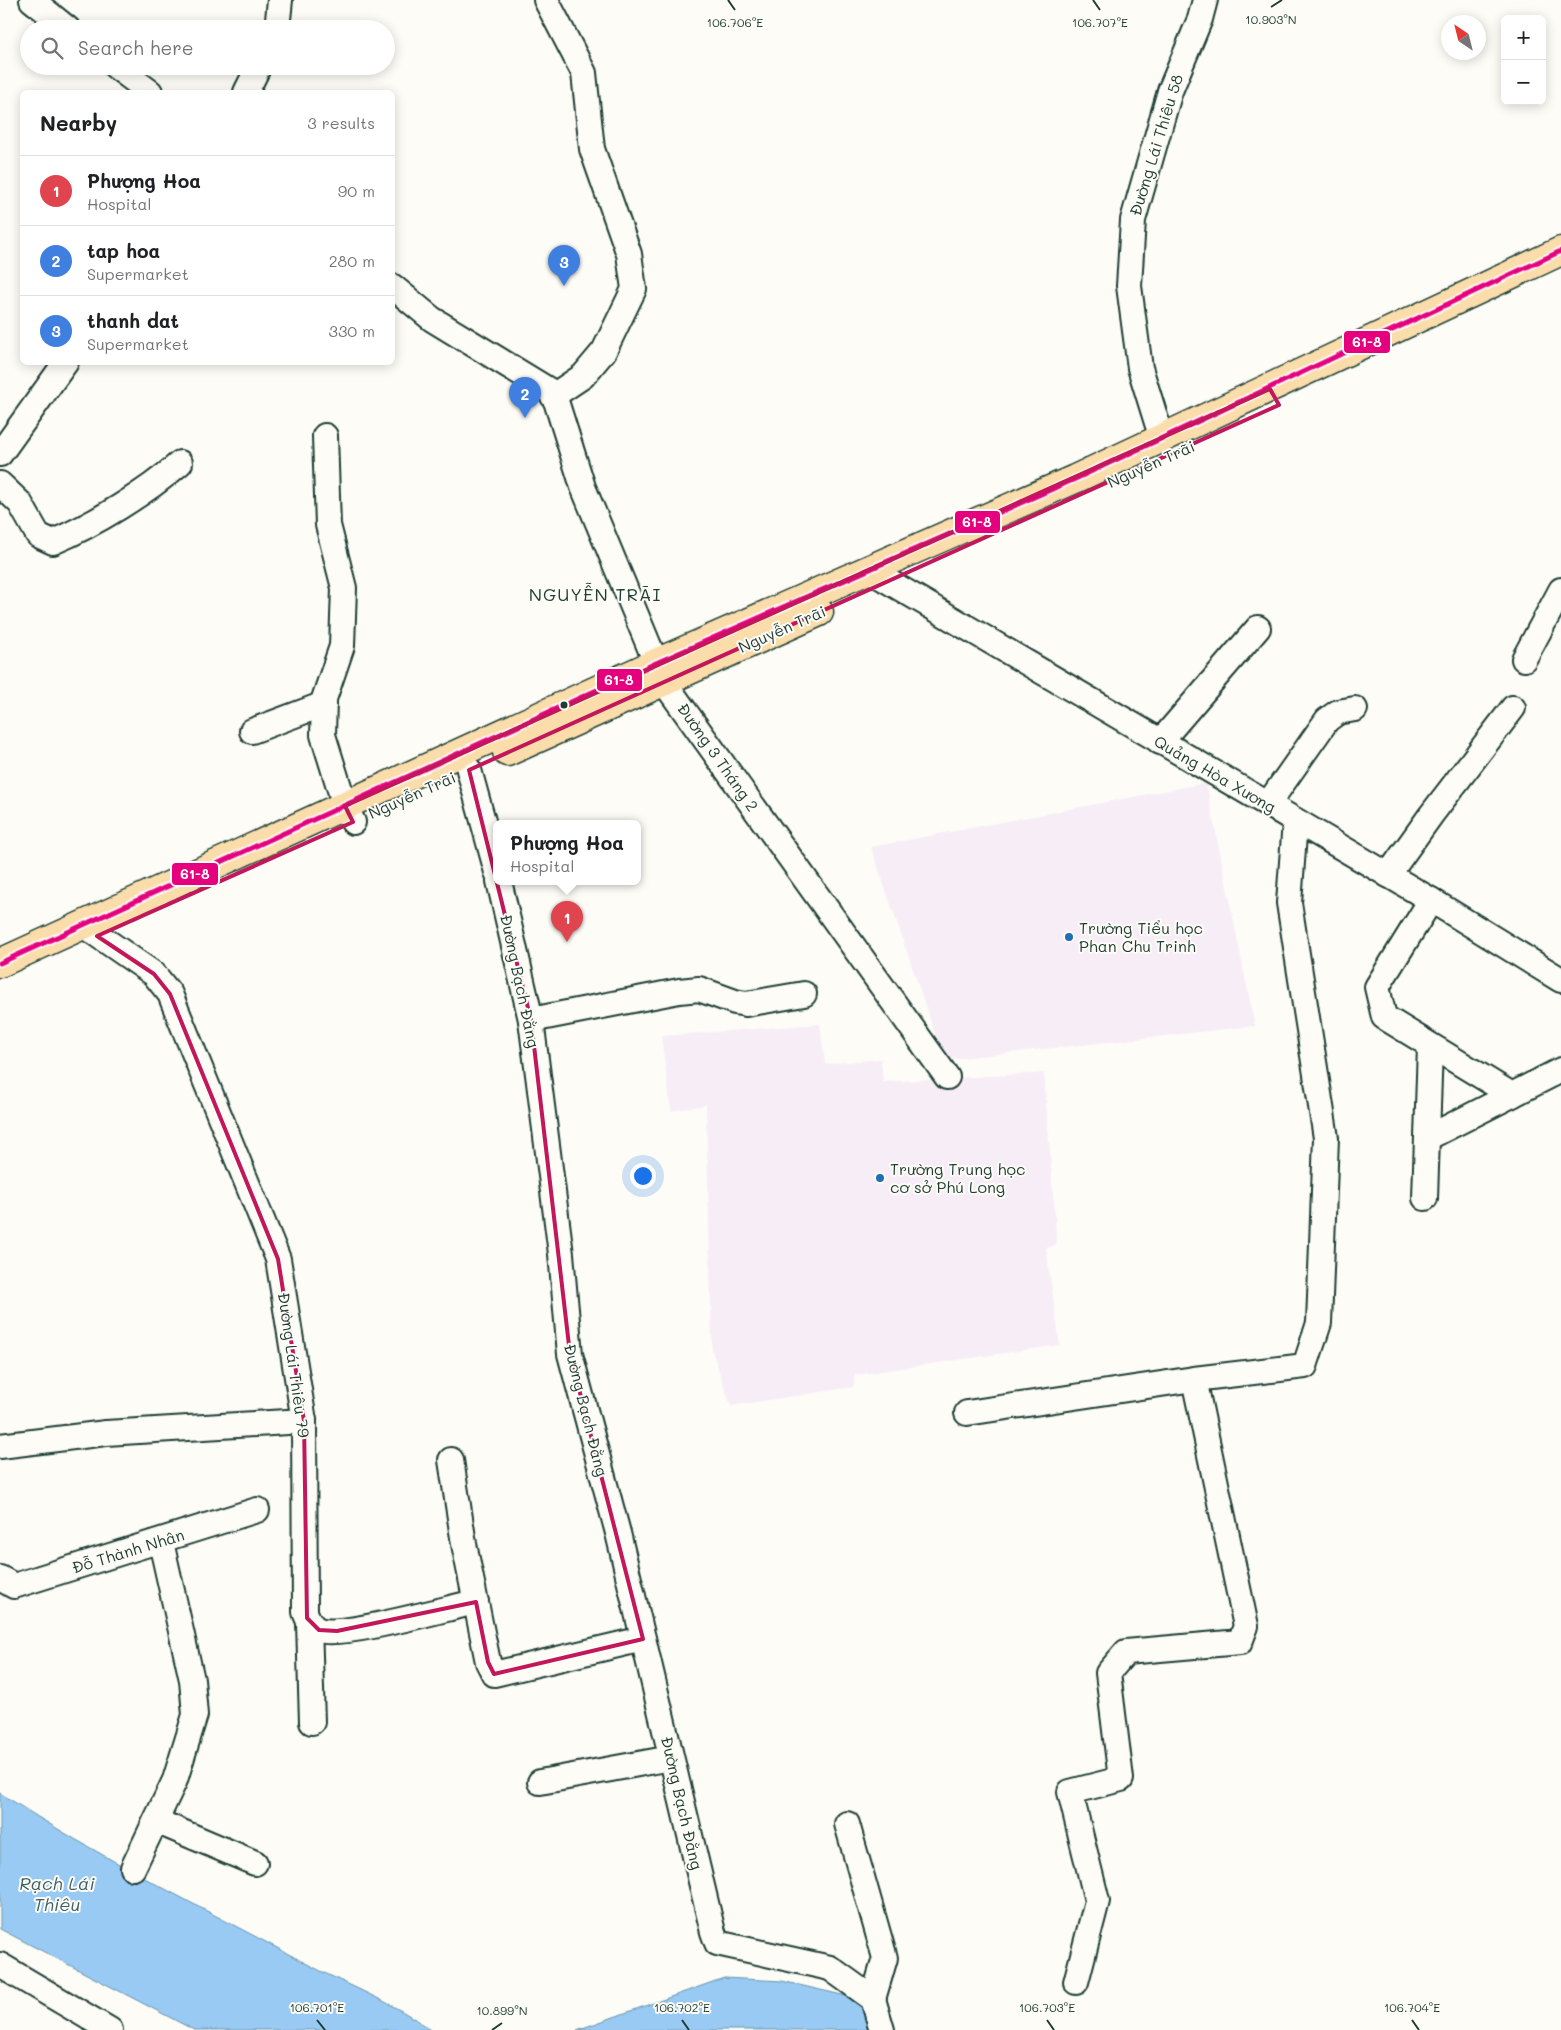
<!DOCTYPE html>
<html lang="en">
<head>
<meta charset="utf-8">
<style>
	:root { --surface:#fff; --page:#f2f2f2; --text:#202124; --muted:#757577; --line:#e0e0e0; --accent:#1f6fb2 }
	body { margin:0; font-family:Mali,sans-serif; background:var(--page); color:var(--text) }
	.controls { position:absolute; right:15px; top:15px; display:grid; overflow:hidden; border-radius:8px; box-shadow:0 2px 12px #0003 }
	.controls button { width:45px; height:45px; display:grid; place-items:center; padding:0; border:0; border-bottom:1px solid var(--line); background:var(--surface); color:var(--text); font:25px sans-serif }
	.compass { position:absolute; left:1441px; top:15px; width:45px; height:45px; border-radius:50%; background:var(--surface); box-shadow:0 2px 12px #0003; rotate:325deg }
	.you { position:absolute; left:642px; top:1175px; width:18px; height:18px; margin:-12px; border:4px solid #fff; border-radius:50%; background:#1a73e8; box-shadow:0 0 0 8px #1a73e833 }
	.badge { display:grid; place-items:center; width:32px; height:32px; border-radius:50%; background:var(--accent); color:#fff; font-size:16px; font-weight:700 }
	.pin { position:absolute; translate:-50% -41px; filter:drop-shadow(0 1px 2px #0008) }
	.pin::after { content:''; position:absolute; top:26px; width:18px; height:15px; background:inherit; clip-path:polygon(0 0,100% 0,50% 100%) }
	.popup { position:absolute; left:493px; top:820px; width:148px; height:65px; box-sizing:border-box; display:grid; place-content:center; border-radius:8px; background:var(--surface); filter:drop-shadow(0 1px 4px #0005); font-size:16px; white-space:nowrap; color:var(--muted) }
	.popup b { font-size:19px; color:var(--text) }
	.popup::after { content:''; position:absolute; left:50%; top:100%; margin-left:-10px; border:10px solid transparent; border-top-color:var(--surface) }
	.list { margin:0; padding:0; list-style:none }
	h2 { display:flex; justify-content:space-between; align-items:center; height:65px; margin:0; padding:0 20px; font-size:21px }
	h2 small { font-size:16px; font-weight:400; color:var(--muted) }
	.list li { display:grid; grid-template-columns:32px 1fr auto; gap:15px; align-items:center; box-sizing:border-box; height:70px; padding:0 20px; border-top:1px solid var(--line) }
	.list b { display:block; font-size:19px; white-space:nowrap }
	.list p { margin:0; font-size:16px; white-space:nowrap; color:var(--muted) }
	.list em { font-size:16px; font-style:normal; color:var(--muted) }
	.icon { flex:none; width:28px; height:28px; fill:none; stroke:currentColor; stroke-width:2; stroke-linecap:round; stroke-linejoin:round }
	.map { position:relative; flex:none; width:1561px; height:2030px; overflow:hidden }
	.search { position:absolute; background:var(--surface); box-shadow:0 2px 12px #0003; left:20px; top:20px; width:375px; height:55px; display:flex; align-items:center; gap:12px; box-sizing:border-box; padding:0 18px; border-radius:28px; color:var(--muted); font-size:19px }
	.panel { position:absolute; background:var(--surface); box-shadow:0 2px 12px #0003; left:20px; top:90px; width:375px; height:275px; border-radius:8px }
	.map>svg:first-child { display:block }
	.built { fill:#f7edf7 }
	.water { fill:#98caf4; stroke:#6892a7 }
	.lines { fill:none; stroke-linecap:round; stroke-linejoin:round }
	.minor-casing { stroke:#1f3d34; stroke-width:28 }
	.major-casing { stroke:#1f3d34; stroke-width:31 }
	.minor { stroke:#fdfcf7; stroke-width:24 }
	.major { stroke:#faddab; stroke-width:28 }
	.bus-1-casing { stroke:#fdfcf7; stroke-width:9 }
	.bus-1 { stroke:#e5007d; stroke-width:5 }
	.marked { fill:none; stroke:#c2185b; stroke-width:4; stroke-linejoin:round }
	.ticks { fill:none; stroke:#1f3d34; stroke-width:2 }
	.bus-dot { fill:#1f3d34; stroke:#fdfcf7; stroke-width:2 }
	.poi-dot { fill:#1f6fb2; stroke:#fdfcf7; stroke-width:2 }
	.labels { text-anchor:middle; stroke-width:4; stroke-linejoin:round; paint-order:stroke }
	.street-label { font-size:16px; fill:#1f3d34; stroke:#fdfcf7 }
	.poi-label { font-size:16px; fill:#1f3d34; stroke:#fdfcf7; text-anchor:start }
	.neighbourhood-label { font-size:18px; letter-spacing:1px; fill:#1f3d34; stroke:#fdfcf7 }
	.water-label { font-size:18px; font-style:italic; fill:#3d6064; stroke:#fdfcf7 }
	.ticks-label { font-size:12px; text-anchor:middle; fill:#1f3d34; stroke:#fdfcf7; stroke-width:4; stroke-linejoin:round; paint-order:stroke }
	.line-badge { stroke:#fdfcf7; stroke-width:2 }
	.badge-label { font-size:14px; text-anchor:middle; font-weight:bold; fill:#fff }
</style>
</head>
<body>
<div class="map">
<svg width="1561" height="2030" viewBox="0 0 1561 2030">
	<rect width="100%" height="100%" fill="#fdfcf7"/>
	<filter id="ink" filterUnits="userSpaceOnUse"><feTurbulence type="fractalNoise" baseFrequency=".02" numOctaves="2"/><feDisplacementMap in="SourceGraphic" scale="10" xChannelSelector="R" yChannelSelector="G"/><feConvolveMatrix kernelMatrix="1 2 1 2 8 2 1 2 1" color-interpolation-filters="sRGB"/></filter>
	<g filter="url(#ink)">
		<g class="built">
			<polygon points="1206,783 1255,1026 944,1060 871,847"/>
			<polygon points="820,1024 825,1064 881,1059 883,1082 1044,1073 1057,1245 1046,1248 1060,1345 855,1375 853,1387 731,1406 712,1351 706,1105 671,1111 661,1036"/>
		</g>
		<g class="water">
			<path d="M0 1793C99 1858 207 1910 311 1966 351 1987 395 2003 431 2030H194L0 1929Z"/>
			<polygon points="724,1978 782,1981 859,1999 872,2030 577,2030"/>
		</g>
		<g class="lines">
			<defs>
				<g id="minor">
					<polyline points="32,0 68,29"/>
					<polyline points="546,0 584,73 592,149 629,254 634,289 604,351 583,376 553,396"/>
					<polyline points="277,29 280,0"/>
					<polyline points="115,66 150,92"/>
					<polyline points="246,92 259,66"/>
					<polyline points="392,286 432,319 550,391 556,401 583,487 664,682 947,1077"/>
					<polyline points="325,436 328,525 344,588 342,646 324,699 323,735 345,806 353,822"/>
					<polyline points="1162,439 1140,368 1129,286 1133,220 1170,91 1200,19 1205,0"/>
					<polyline points="0,454 66,362"/>
					<path d="M0 484 20 503 38 535 53 542C95 524 146 493 180 463"/>
					<polyline points="869,570 1431,900 1561,980"/>
					<polyline points="1524,659 1561,590"/>
					<polyline points="252,731 324,704"/>
					<polyline points="1160,742 1258,628"/>
					<polyline points="469,770 497,872"/>
					<polyline points="1268,804 1327,720 1338,712 1355,709"/>
					<polyline points="1388,875 1431,815 1513,708"/>
					<polyline points="499,881 531,1020 561,1254 570,1354 618,1533 713,1932 717,1943 830,1968 873,1999 882,2030"/>
					<polyline points="1431,900 1377,987 1384,1017 1512,1095"/>
					<path d="M83 925 154 974 170 994 278 1259 304 1421 305 1612C308 1620 311 1627 319 1630 344 1638 446 1608 476 1602"/>
					<polyline points="531,1020 679,991 699,989 735,1002 746,1004 804,994"/>
					<polyline points="1427,1138 1561,1070"/>
					<polyline points="1425,1198 1430,1046"/>
					<polyline points="967,1413 1194,1379 1305,1366 1319,1323 1326,1138 1289,903 1295,821"/>
					<polyline points="0,1446 106,1433 304,1421"/>
					<polyline points="451,1460 464,1544 488,1662 494,1674 643,1639"/>
					<polyline points="0,1578 14,1586 257,1510"/>
					<polyline points="309,1623 312,1722"/>
					<polyline points="540,1782 671,1758"/>
					<polyline points="156,1821 255,1863"/>
					<polyline points="847,1824 885,1958 873,1999"/>
					<polyline points="133,1868 175,1780 195,1715 192,1680 161,1542"/>
					<polyline points="0,1965 110,2030"/>
					<polyline points="1076,1982 1097,1901 1070,1792 1121,1779 1108,1673 1126,1652 1240,1642 1246,1626 1194,1379"/>
				</g>
				<g id="major">
					<polyline points="507,752 819,612"/>
					<polyline points="0,963 656,663 1075,479 1561,251"/>
				</g>
			</defs>
			<use href="#minor" class="minor-casing"/>
			<use href="#major" class="major-casing"/>
			<use href="#minor" class="minor"/>
			<use href="#major" class="major"/>
			<defs>
				<polyline id="bus-1" points="0,963 656,663 1075,479 1561,251"/>
			</defs>
			<use href="#bus-1" class="bus-1-casing"/>
			<use href="#bus-1" class="bus-1"/>
		</g>
	</g>
	<path class="marked" d="M1270 389 1279 405 469 770 531 1020 570 1354 643 1639 494 1674 488 1662 476 1602 337 1631 319 1630 307 1618 304 1421 278 1259 170 994 154 974 97 936 353 822 345 806Z"/>
	<path class="ticks" d="M728 0 735 10M1093 0 1100 10M1271 7 1282 0M317 2020 325 2030M682 2020 689 2030M1047 2020 1054 2030M1412 2020 1419 2030M492 2030 502 2023"/>
	<circle class="bus-dot" cx="564" cy="705" r="4.5"/>
	<g class="poi-dot">
		<circle cx="1069" cy="937" r="5"/>
		<circle cx="880" cy="1178" r="5"/>
	</g>
	<g class="labels">
		<g class="street-label">
			<text transform="translate(1156 145) rotate(-73)" y="6">Đường Lái Thiêu 58</text>
			<text transform="translate(1151 464) rotate(-24)" y="6">Nguyễn Trãi</text>
			<text transform="translate(782 629) rotate(-24)" y="6">Nguyễn Trãi</text>
			<text transform="translate(718 757) rotate(55)" y="6">Đường 3 Tháng 2</text>
			<text transform="translate(1215 774) rotate(30)" y="6">Quảng Hòa Xương</text>
			<text transform="translate(412 795) rotate(-24)" y="6">Nguyễn Trãi</text>
			<text transform="translate(520 981) rotate(78)" y="6">Đường Bạch Đằng</text>
			<text transform="translate(294 1365) rotate(82)" y="6">Đường Lái Thiêu 79</text>
			<text transform="translate(586 1410) rotate(76)" y="6">Đường Bạch Đằng</text>
			<text transform="translate(128 1551) rotate(-17)" y="6">Đỗ Thành Nhân</text>
			<text transform="translate(682 1803) rotate(77)" y="6">Đường Bạch Đằng</text>
		</g>
		<g class="poi-label">
			<text x="1079" y="934">Trường Tiểu học<tspan x="1079" dy="18">Phan Chu Trinh</tspan></text>
			<text x="890" y="1175">Trường Trung học<tspan x="890" dy="18">cơ sở Phú Long</tspan></text>
		</g>
		<g class="neighbourhood-label">
			<text x="595" y="601">NGUYỄN TRÃI</text>
		</g>
		<g class="water-label">
			<text x="57" y="1890">Rạch Lái<tspan x="57" dy="21">Thiêu</tspan></text>
		</g>
	</g>
	<g class="ticks-label">
		<text x="1271" y="24">10.903°N</text>
		<text x="735" y="27">106.706°E</text>
		<text x="1100" y="27">106.707°E</text>
		<text x="317" y="2012">106.701°E</text>
		<text x="682" y="2012">106.702°E</text>
		<text x="1047" y="2012">106.703°E</text>
		<text x="1412" y="2012">106.704°E</text>
		<text x="502" y="2015">10.899°N</text>
	</g>
	<g class="line-badge">
		<rect x="1343" y="330" width="48" height="24" rx="5" fill="#e5007d"/>
		<rect x="954" y="510" width="47" height="24" rx="5" fill="#e5007d"/>
		<rect x="596" y="668" width="47" height="24" rx="5" fill="#e5007d"/>
		<rect x="171" y="862" width="48" height="24" rx="5" fill="#e5007d"/>
	</g>
	<g class="badge-label">
		<text x="1367" y="347">61-8</text>
		<text x="977" y="527">61-8</text>
		<text x="619" y="685">61-8</text>
		<text x="195" y="879">61-8</text>
	</g>
</svg>
<div class="controls">
<button>+</button>
<button>−</button>
</div>
<svg class="compass" viewBox="-18 -18 36 36"><path d="M0-13l5 13h-10z" fill="#e53935"/><path d="M0 13l5-13h-10z" fill="#757577"/></svg>
<div class="you"></div>
<div class="pin badge" style="left:567px;top:942px;background:#e0444e">1</div>
<div class="popup"><b>Phượng Hoa</b>Hospital</div>
<div class="pin badge" style="left:525px;top:418px;background:#3f7fe0">2</div>
<div class="pin badge" style="left:564px;top:286px;background:#3f7fe0">3</div>
<div class="search"><svg class="icon" aria-label="search" viewBox="0 0 24 24"><circle cx="10" cy="10" r="6"/><path d="M15 15l6 6"/></svg>Search here</div>
<section class="panel">
<h2>Nearby<small>3 results</small></h2>
<ul class="list">
<li><span class="badge" style="background:#e0444e">1</span><div><b>Phượng Hoa</b><p>Hospital</p></div><em>90 m</em></li>
<li><span class="badge" style="background:#3f7fe0">2</span><div><b>tap hoa</b><p>Supermarket</p></div><em>280 m</em></li>
<li><span class="badge" style="background:#3f7fe0">3</span><div><b>thanh dat</b><p>Supermarket</p></div><em>330 m</em></li>
</ul>
</section>
</div>
</body>
</html>
